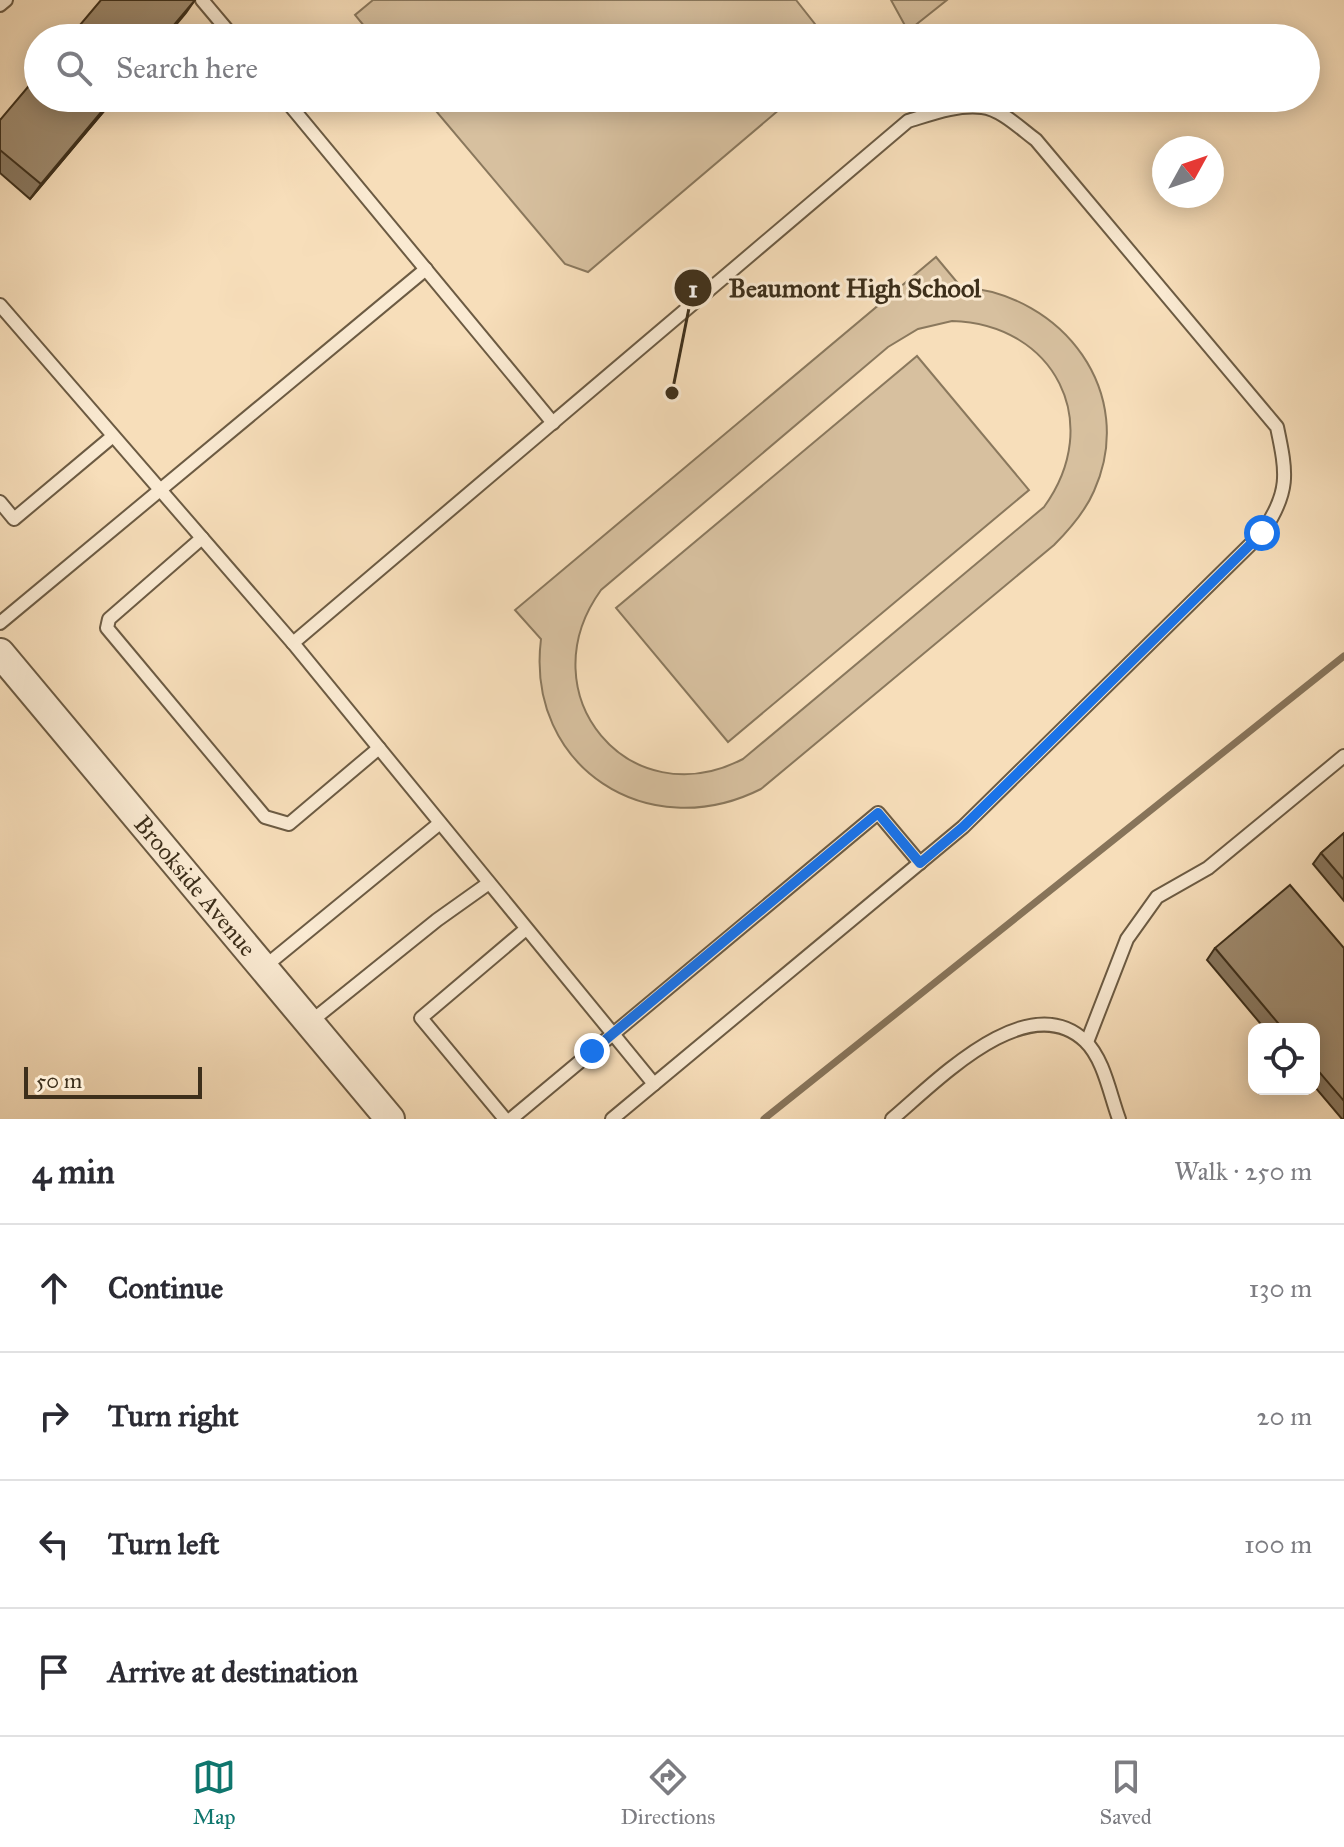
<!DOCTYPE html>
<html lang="en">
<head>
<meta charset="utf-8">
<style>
	:root { --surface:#fff; --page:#f2f2f3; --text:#2b2b33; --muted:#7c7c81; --line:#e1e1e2; --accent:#0f766e }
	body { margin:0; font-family:"IM FELL Great Primer",serif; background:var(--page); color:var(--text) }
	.controls { position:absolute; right:24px; bottom:24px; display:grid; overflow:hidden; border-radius:16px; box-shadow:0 4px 20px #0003 }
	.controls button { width:72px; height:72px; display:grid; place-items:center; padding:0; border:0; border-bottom:2px solid var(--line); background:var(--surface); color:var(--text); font:40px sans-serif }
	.compass { position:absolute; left:1152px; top:136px; width:72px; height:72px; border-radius:50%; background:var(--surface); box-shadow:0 4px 20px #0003; rotate:50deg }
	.scale { position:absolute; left:24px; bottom:20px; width:178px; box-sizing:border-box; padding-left:8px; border:4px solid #3d2f1b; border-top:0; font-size:22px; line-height:28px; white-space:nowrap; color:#3d2f1b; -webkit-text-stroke:6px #faead2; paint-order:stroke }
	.stop { position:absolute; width:24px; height:24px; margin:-18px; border:6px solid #1a73e8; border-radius:50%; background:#fff }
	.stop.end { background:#1a73e8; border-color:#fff; box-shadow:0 2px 8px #0008 }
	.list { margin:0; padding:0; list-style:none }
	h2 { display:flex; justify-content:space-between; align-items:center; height:104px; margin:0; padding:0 32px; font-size:34px }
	h2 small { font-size:26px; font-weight:400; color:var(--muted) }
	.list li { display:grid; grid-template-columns:52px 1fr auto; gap:24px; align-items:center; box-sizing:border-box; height:128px; padding:0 32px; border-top:2px solid var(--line) }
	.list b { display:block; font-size:30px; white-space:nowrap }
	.list em { font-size:26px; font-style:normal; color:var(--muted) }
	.icon { flex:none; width:44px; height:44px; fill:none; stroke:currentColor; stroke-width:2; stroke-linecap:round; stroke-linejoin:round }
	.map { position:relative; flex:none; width:1344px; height:1119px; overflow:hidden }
	.search { position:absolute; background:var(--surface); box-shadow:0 4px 20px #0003; left:24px; right:24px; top:24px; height:88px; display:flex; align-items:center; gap:20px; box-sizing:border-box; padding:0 28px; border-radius:44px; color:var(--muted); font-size:30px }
	.sheet { height:616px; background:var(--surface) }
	nav { display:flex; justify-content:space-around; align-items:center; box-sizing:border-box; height:112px; border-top:2px solid var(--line); background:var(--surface); font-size:22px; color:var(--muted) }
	nav a { display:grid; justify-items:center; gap:4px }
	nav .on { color:var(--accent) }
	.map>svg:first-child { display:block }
	.green { fill:#d7c09f; stroke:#8a785d; stroke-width:2; fill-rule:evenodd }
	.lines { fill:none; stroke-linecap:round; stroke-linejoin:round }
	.stream { stroke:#87745a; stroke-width:7 }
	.service-casing { stroke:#6c5b43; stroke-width:16 }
	.tertiary-casing { stroke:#6c5b43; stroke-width:32 }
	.service { stroke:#faead2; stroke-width:12 }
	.tertiary { stroke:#faead2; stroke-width:28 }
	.wall { fill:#88775f; stroke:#3d2f1b; stroke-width:2 }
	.shaded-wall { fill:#6f614d; stroke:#3d2f1b; stroke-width:2 }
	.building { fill:#9e8a6e; stroke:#3d2f1b; stroke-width:2 }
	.route { stroke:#1a73e8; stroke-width:10 }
	.labels { text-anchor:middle; stroke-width:6; stroke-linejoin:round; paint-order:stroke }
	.street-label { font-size:24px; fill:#3d2f1b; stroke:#faead2 }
	.leader { fill:none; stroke:#3d2f1b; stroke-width:3 }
	.callout-dot { fill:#3d2f1b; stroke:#faead2; stroke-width:3 }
	.mark-label { font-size:24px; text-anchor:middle; font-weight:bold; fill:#fff }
	.callout-label { font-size:26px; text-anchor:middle; font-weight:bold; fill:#3d2f1b; stroke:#faead2; stroke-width:6; stroke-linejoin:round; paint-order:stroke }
</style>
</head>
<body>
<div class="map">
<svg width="1344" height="1119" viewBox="0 0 1344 1119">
	<rect width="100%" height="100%" fill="#f7deba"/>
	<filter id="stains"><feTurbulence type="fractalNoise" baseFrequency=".0025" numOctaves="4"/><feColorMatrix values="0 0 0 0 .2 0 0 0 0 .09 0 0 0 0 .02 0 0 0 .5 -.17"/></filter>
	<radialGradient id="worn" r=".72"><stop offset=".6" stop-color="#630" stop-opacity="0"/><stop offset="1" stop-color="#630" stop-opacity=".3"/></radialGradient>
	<g class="green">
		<polygon points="373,0 796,0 826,38 374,38 355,15"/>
		<polygon points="891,0 947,0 908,31"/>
		<polygon points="425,98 793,98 588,272 565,264"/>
		<path d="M936 257 961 287C1063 294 1138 393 1094 491 1085 512 1070 529 1054 545L761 789C648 846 525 767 541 639L515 610ZM952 321C1055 324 1105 423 1044 507L743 759C629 818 526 694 601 590L888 347 918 329Z"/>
		<polygon points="917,356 1029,490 728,742 616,608"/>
	</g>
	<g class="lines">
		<polyline class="stream" points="764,1119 1344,656"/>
		<defs>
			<g id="service">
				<polyline points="202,0 234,38"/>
				<polyline points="0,5 6,0"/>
				<polyline points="284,98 553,423"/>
				<polyline points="0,305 293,643 654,1084"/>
				<polyline points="0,502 14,519 113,436"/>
				<polyline points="202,538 109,619 107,628 265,817 289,824 379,748"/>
				<polyline points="0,623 426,269"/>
				<path d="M293 643 908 121C931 114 957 104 982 107 1001 109 1021 129 1036 140L1277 427C1287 474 1290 492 1262 533L963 827 612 1119"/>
				<polyline points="263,968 440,823"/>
				<polyline points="309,1023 437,920 489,883"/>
				<polyline points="1087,1042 1127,939 1157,897 1208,868 1344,756"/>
				<polyline points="505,1119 421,1018 526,929"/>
				<polyline points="511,1119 878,813 920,863"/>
				<path d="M892 1119C935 1083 1027 986 1085 1041 1104 1059 1110 1095 1119 1119"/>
			</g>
			<polyline id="tertiary" points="0,653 390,1119"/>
		</defs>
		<use href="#service" class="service-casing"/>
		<use href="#tertiary" class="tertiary-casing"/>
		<use href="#service" class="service"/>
		<use href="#tertiary" class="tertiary"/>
	</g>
	<g class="wall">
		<polygon points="38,98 115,98 30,199 0,173 0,120"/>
		<polygon points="1344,833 1344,901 1313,864 1321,853"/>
		<polygon points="1215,948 1344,948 1344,1119 1342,1119 1314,1086 1314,1029 1265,1029 1207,960"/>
	</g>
	<g class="shaded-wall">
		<polygon points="195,0 186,13 165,38 163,38"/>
		<polygon points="113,98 115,98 30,199 41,184"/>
	</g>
	<g class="building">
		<polygon points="101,0 195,0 163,38 69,38"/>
		<polygon points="38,75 38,98 113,98 41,184 0,150 0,120"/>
		<polygon points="1344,833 1344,880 1321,853"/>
		<polygon points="1290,885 1344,948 1344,1101 1314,1066 1314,1029 1283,1029 1215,948"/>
	</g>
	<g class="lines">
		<polyline class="route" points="592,1051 878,813 920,863 963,827 1262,533"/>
	</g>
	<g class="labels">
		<g class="street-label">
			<text transform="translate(195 886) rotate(50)" y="8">Brookside Avenue</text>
		</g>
	</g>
	<path class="leader" d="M672 393L693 288"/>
	<g class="callout-dot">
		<circle cx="672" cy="393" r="8"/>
		<circle cx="693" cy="288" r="20"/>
	</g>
	<g class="mark-label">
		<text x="693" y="297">1</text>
	</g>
	<g class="callout-label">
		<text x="855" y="297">Beaumont High School</text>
	</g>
	<rect width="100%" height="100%" filter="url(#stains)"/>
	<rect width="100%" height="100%" fill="url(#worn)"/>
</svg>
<div class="controls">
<button><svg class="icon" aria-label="locate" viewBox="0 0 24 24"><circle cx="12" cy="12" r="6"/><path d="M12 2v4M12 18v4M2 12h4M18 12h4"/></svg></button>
</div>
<svg class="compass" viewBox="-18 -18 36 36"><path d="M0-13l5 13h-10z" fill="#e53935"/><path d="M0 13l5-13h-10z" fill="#7c7c81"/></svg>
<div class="scale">50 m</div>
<div class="stop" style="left:1262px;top:533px"></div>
<div class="stop end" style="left:592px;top:1051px"></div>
<div class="search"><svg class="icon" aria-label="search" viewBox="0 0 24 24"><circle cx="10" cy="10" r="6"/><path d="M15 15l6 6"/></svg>Search here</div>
</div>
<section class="sheet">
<h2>4 min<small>Walk · 250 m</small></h2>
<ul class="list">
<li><svg class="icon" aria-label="ahead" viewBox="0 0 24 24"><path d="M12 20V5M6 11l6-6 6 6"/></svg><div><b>Continue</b></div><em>130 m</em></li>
<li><svg class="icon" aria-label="right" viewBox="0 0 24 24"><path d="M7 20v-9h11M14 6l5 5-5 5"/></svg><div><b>Turn right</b></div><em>20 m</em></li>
<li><svg class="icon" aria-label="left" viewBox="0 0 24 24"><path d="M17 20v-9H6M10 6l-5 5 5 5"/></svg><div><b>Turn left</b></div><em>100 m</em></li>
<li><svg class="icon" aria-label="arrive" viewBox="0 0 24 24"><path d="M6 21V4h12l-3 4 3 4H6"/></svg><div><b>Arrive at destination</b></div></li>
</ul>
</section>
<nav>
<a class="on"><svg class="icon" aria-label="map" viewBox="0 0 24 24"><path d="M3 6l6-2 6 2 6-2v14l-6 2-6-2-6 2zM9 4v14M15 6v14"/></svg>Map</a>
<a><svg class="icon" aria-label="directions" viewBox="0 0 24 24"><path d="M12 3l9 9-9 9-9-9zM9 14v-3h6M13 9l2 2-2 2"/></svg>Directions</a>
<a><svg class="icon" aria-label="saved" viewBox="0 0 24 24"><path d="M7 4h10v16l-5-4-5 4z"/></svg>Saved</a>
</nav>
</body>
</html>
